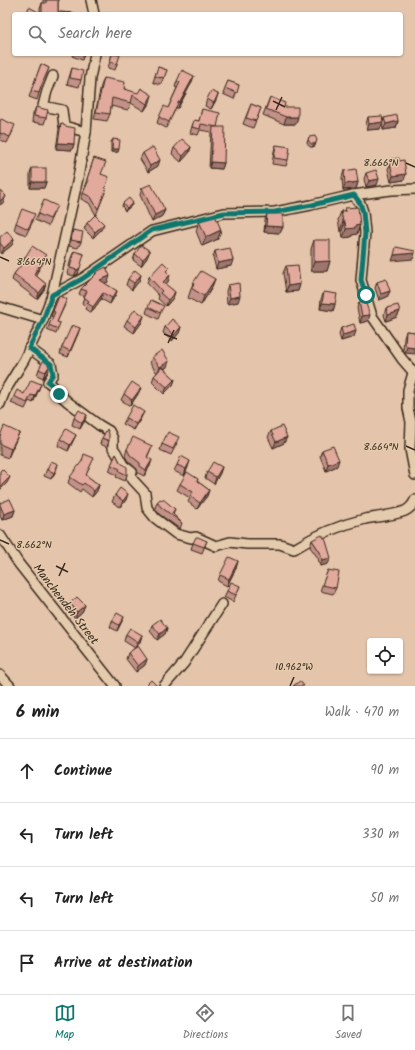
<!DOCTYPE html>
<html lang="en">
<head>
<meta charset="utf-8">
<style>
	:root { --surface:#fff; --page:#f6f6f6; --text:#222; --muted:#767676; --line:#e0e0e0; --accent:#0f766e }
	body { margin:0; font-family:Kalam,sans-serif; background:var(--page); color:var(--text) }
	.controls { position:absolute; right:12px; bottom:12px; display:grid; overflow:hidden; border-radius:4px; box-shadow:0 1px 3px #0004 }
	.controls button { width:36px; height:36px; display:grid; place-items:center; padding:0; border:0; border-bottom:1px solid var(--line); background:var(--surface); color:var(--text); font:20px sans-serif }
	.stop { position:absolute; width:12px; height:12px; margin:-9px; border:3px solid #0f766e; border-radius:50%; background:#fff }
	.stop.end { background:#0f766e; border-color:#fff; box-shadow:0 1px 4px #0008 }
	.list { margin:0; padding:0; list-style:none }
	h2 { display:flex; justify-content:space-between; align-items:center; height:52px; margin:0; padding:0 16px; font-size:17px }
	h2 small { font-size:13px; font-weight:400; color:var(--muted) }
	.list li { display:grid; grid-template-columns:26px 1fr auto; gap:12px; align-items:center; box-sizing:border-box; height:64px; padding:0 16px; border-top:1px solid var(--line) }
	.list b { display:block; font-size:15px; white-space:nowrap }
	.list em { font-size:13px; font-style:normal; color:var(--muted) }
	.icon { flex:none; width:22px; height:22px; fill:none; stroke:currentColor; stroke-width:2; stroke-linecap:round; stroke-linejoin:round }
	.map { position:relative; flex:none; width:415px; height:686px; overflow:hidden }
	.search { position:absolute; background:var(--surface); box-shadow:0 1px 3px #0004; left:12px; right:12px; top:12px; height:44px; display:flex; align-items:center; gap:10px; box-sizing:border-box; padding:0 14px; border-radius:4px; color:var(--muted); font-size:15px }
	.sheet { height:308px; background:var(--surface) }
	nav { display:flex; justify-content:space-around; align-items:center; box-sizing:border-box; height:56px; border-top:1px solid var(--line); background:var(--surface); font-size:11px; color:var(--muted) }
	nav a { display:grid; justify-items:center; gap:2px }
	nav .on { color:var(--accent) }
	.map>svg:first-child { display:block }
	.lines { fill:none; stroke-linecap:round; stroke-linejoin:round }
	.street-casing { stroke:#3b2a1e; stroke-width:12 }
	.street { stroke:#e5cbad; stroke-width:9 }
	.wall { fill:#c29187; stroke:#3b2a1e }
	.shaded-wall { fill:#9e766e; stroke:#3b2a1e }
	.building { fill:#e2a99d; stroke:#3b2a1e }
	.route { stroke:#0f766e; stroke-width:5 }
	.ticks { fill:none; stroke:#3b2a1e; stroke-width:1.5 }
	.labels { text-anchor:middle; stroke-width:3; stroke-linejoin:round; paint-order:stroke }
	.street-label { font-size:12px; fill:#3b2a1e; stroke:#e5cbad }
	.ticks-label { font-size:10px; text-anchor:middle; fill:#3b2a1e; stroke:#e5cbad; stroke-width:3; stroke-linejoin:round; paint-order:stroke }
</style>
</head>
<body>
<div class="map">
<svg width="415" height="686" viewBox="0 0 415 686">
	<rect width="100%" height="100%" fill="#e4c4aa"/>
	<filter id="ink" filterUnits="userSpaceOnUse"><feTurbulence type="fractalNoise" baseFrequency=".025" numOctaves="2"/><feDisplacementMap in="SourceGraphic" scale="8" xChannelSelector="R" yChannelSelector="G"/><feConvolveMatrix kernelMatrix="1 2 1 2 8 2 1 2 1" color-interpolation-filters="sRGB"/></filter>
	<g filter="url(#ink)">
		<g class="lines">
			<defs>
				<g id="street">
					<polyline points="91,0 94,14"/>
					<polyline points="53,76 47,91 43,106 62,110 64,126 86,132"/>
					<polyline points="353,195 360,203 363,212 365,233 361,280 372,316 402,359 415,374"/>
					<polyline points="52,295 82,279 152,231 224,213 275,212 311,205 353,195 391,190 415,189"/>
					<polyline points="0,307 43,320"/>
					<path d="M29 348 51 364 53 374 48 382 52 385 59 394 68 402 99 425 109 431 113 439V448L116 452 123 465 132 472 130 475 133 480 145 493 147 508 155 518 176 534 191 538 196 537 216 546 230 542 247 544H280L294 549C316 535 340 525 365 519 377 517 395 515 405 511 409 509 413 505 415 500"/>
					<polyline points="413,373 408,390 408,408 411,422 410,449 415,475"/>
					<polyline points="0,404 5,391 24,360 43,320 52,295 78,178 86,132 90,78 95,54"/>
					<polyline points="0,535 19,564 115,686"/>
					<polyline points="0,675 10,686"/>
					<polyline points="164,686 184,663 222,604"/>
				</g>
			</defs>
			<use href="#street" class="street-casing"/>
			<use href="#street" class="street"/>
		</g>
		<g class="wall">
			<polygon points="43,0 58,0 58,12 74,13 26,14 40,13 40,9 42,3 43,3"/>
			<polygon points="73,54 84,54 82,60 72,56"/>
			<polygon points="112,54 117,64 115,70 108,68"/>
			<polygon points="41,64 49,68 41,86 37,100 29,97"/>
			<polygon points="158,67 167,70 161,84 159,83 159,85 153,82"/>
			<polygon points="72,68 81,80 79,87 67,84"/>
			<polygon points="104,78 150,102 144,111 131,103 128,110 111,106 110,114 107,121 94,119 101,86"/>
			<polygon points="177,81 192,82 178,108 176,108 166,128 157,123 159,117 168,108 177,88 175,87"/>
			<polygon points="228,81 239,85 234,99 223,94"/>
			<polygon points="218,94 216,100 211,109 205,106 207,99"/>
			<polygon points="270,97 284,107 296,124 284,124 263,115"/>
			<polygon points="251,104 261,108 253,128 243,124"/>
			<polygon points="36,107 46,118 44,124 32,122 33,114"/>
			<polygon points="202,109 217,127 224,163 222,169 209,168 211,132 200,130 198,135 190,133 194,120 199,121"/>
			<polygon points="368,117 383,122 384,118 398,121 396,128 383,130 382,124 380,129 367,130 366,124"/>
			<polygon points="0,122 13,131 7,143 0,140"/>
			<polygon points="61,123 65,126 74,144 72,150 56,149 59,129"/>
			<polygon points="309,137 315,146 312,147 310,147 307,143"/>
			<polygon points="113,139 118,152 111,152 111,142"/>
			<polygon points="276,145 288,160 286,166 272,164 274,151"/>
			<polygon points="191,147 189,153 181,162 172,154 174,148"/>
			<polygon points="143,153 158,166 148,172 140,159"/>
			<polygon points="94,158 101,174 105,189 106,190 96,215 89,203 81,199 86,186 85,185"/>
			<polygon points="392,159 404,180 391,182 388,169"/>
			<polygon points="32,168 46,182 44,188 30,188 30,174"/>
			<polygon points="344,171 358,182 356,189 343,190 342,177"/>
			<polygon points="366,173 377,185 366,187 364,179"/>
			<polygon points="142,188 165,210 162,216 152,222 140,195"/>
			<polygon points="123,203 131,206 125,211 122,206"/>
			<polygon points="345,208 360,225 357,234 352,235 351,237 343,238 342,231 340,231 338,220 341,211 344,211"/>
			<polygon points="54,212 48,226 35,220 38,214"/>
			<polygon points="267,213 283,227 280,233 264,232 265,220"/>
			<polygon points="33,221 26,235 14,230 16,223"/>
			<polygon points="199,221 221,230 218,239 202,246 196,231"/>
			<polygon points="87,223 101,230 93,238 84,229"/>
			<polygon points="73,230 81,242 78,248 69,246 71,236"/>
			<polygon points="0,237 14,239 12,245 1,254 0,252"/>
			<polygon points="314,240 330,261 327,271 311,271 311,249"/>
			<polygon points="74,251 78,274 74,276 67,274 71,258"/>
			<polygon points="215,251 231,266 216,269 213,257"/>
			<polygon points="135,254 147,258 141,266 133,260"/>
			<polygon points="46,255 44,261 35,275 46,284 44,290 37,299 12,280 14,274 23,263 24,259"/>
			<polygon points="286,266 300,284 298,291 286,292 283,273"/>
			<polygon points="96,272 108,282 104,283 117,291 115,296 110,304 101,299 91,313 85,309 86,307 82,303 84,297 79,294 81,289 95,275"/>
			<polygon points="167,273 168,282 165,284 175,292 173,298 166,306 158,299 159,296 147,283 149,277"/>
			<polygon points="141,275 139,281 132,290 126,285 128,279"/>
			<polygon points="215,279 211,289 201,305 188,298 193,283"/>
			<polygon points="377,282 390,291 387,297 379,300 375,288"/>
			<polygon points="228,285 238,302 227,304 226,291"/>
			<polygon points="324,292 335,304 333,311 320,309 321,299"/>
			<polygon points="59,296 65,305 57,322 58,329 56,334 47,330 53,317 51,316"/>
			<polygon points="359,302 368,321 360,323 357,308"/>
			<polygon points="148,307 161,312 158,319 146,313"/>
			<polygon points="386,308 400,311 397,317 386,321 384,315"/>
			<polygon points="127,320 142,322 134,333 124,326"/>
			<polygon points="165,327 181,327 179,333 172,341 163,333"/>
			<polygon points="80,328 68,357 60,354 62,347"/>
			<polygon points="341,328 354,337 341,341 339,334"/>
			<polygon points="406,331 415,332 405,353 403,350 404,338"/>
			<polygon points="152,357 167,367 164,369 175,379 173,385 164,394 152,382 154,376 157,373 150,363"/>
			<polygon points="49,367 47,373 43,378 37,375 39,369"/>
			<polygon points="41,384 33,403 29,401 25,409 11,403 14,396 24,394"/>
			<polygon points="124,394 138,394 130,406 121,400"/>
			<polygon points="87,415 84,422 80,429 72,425 74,418"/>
			<polygon points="126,418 141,418 134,430 123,424"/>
			<polygon points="271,431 287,437 284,443 273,448 268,437"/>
			<polygon points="19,433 15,442 8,458 0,455 0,436"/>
			<polygon points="76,435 68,451 58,446 60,439"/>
			<polygon points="102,438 109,441 107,447 100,444"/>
			<polygon points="177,443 171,455 160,450 162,444"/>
			<polygon points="152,446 147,458 150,466 144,476 138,473 137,469 128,461 125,456 127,449"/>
			<polygon points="322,450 337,466 326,471 320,456"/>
			<polygon points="116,454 127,475 125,481 116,477 117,475 109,471"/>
			<polygon points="91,464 86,475 99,485 97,491 92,497 82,489 80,492 68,483 70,477"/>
			<polygon points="177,465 188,467 184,476 174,471"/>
			<polygon points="222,467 220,473 214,484 205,478 207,472"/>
			<polygon points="47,469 56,471 51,479 44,476"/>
			<polygon points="198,479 197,481 209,490 207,496 197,509 188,502 190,498 177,490 180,484"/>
			<polygon points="115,495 126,500 120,507 112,502"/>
			<polygon points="157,502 175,509 173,514 182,523 180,529 159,514 155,508"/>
			<polygon points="0,503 15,510 13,516 2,520 0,516"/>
			<polygon points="312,540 328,564 320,566 318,558 310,547"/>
			<polygon points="207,541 202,553 191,549 193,543"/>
			<polygon points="238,561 236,568 227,586 218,581 220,575"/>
			<polygon points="328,570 336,588 333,594 320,591"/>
			<polygon points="240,586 233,602 224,597 227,591"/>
			<polygon points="70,603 85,605 82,612 75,618 67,610"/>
			<polygon points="124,617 117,631 110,627 112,621"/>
			<polygon points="152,625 167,628 165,634 157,640 150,631"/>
			<polygon points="126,634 142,635 140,642 136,648 147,659 145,665 136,672 126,659 128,653 135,648 124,641"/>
		</g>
		<g class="shaded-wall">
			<polygon points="194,76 192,82 178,108 180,102"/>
			<polygon points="218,94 216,100 211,109 214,103"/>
			<polygon points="152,95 150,102 144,111 147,104"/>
			<polygon points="286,117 298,117 296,124 284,124"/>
			<polygon points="398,121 396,128 383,130 386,124"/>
			<polygon points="383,122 380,129 367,130 369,124"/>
			<polygon points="58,143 74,144 72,150 56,149"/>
			<polygon points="316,143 315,146 312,147 314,144"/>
			<polygon points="191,147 189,153 181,162 183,156"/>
			<polygon points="112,149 119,149 118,152 111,152"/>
			<polygon points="160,160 158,166 148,172 150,166"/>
			<polygon points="211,162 224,163 222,169 209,168"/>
			<polygon points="406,174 404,180 391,182 393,176"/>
			<polygon points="379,179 377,185 366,187 369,181"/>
			<polygon points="32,182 46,182 44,188 30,188"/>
			<polygon points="358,182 356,189 343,190 345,184"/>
			<polygon points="6,196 3,203 0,205 0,201"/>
			<polygon points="133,203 131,206 125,211 127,208"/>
			<polygon points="165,210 162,216 152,222 155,215"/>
			<polygon points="343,222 345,222 342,231 340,231"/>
			<polygon points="104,224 101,230 93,238 95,232"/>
			<polygon points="360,225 357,234 352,235 351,237 343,238 346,229 355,226"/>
			<polygon points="266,226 283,227 280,233 264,232"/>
			<polygon points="221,230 218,239 202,246 206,237"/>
			<polygon points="14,239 12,245 1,254 4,248"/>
			<polygon points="150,251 147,258 141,266 143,260"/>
			<polygon points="415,253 413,259 392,261 394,255"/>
			<polygon points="46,255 44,261 32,281 34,274"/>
			<polygon points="233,260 231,266 216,269 218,263"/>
			<polygon points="330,261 327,271 311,271 314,262"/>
			<polygon points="80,268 78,274 74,276 77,270"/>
			<polygon points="141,275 139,281 132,290 134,283"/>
			<polygon points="170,275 168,282 161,288 163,282"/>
			<polygon points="110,276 108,282 97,286 100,280"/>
			<polygon points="215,279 211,289 201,305 204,296"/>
			<polygon points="46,284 44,290 37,299 39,293"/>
			<polygon points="300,284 298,291 286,292 288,286"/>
			<polygon points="117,291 115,296 110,304 112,298"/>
			<polygon points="390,291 387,297 379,300 381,294"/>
			<polygon points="175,292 173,298 166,306 168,300"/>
			<polygon points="103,293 101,299 91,313 93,307"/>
			<polygon points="240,296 238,302 227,304 230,298"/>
			<polygon points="322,303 335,304 333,311 320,309"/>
			<polygon points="400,311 397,317 386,321 388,315"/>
			<polygon points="370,315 368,321 360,323 362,316"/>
			<polygon points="144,316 142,322 134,333 136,327"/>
			<polygon points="181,327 179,333 172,341 174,335"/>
			<polygon points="80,328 78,334 68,357 70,351"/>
			<polygon points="356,331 354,337 341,341 343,335"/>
			<polygon points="407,347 415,348 415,354 405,353"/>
			<polygon points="169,361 167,367 157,373 160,367"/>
			<polygon points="49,367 47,373 43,378 45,372"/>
			<polygon points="175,379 173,385 164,394 167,387"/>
			<polygon points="41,384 38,391 33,403 35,396"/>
			<polygon points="141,388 138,394 130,406 132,400"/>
			<polygon points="144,412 141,418 134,430 136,424"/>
			<polygon points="87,415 84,422 80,429 82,423"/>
			<polygon points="19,433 15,442 8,458 11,449"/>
			<polygon points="76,435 68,451 70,445"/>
			<polygon points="287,437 284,443 273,448 276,442"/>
			<polygon points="152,460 150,466 144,476 146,470"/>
			<polygon points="339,460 337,466 326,471 328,464"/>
			<polygon points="190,461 188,467 184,476 186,469"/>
			<polygon points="58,464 56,471 51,479 54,473"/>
			<polygon points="222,467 220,473 214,484 216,477"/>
			<polygon points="10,477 7,483 0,490 1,486"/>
			<polygon points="99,485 97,491 92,497 94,491"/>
			<polygon points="209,490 207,496 197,509 200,503"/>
			<polygon points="128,494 126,500 120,507 123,501"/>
			<polygon points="15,510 13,516 2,520 4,514"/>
			<polygon points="331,558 328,564 320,566 322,560"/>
			<polygon points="238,561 236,568 227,586 229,579"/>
			<polygon points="85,605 82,612 75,618 77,612"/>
			<polygon points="124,617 117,631 119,625"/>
			<polygon points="167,628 165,634 157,640 160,634"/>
			<polygon points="142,635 140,642 135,648 138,642"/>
			<polygon points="147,659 145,665 136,672 138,666"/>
		</g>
		<g class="building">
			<polygon points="46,0 58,0 58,12 74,13 74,14 26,14 29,7 42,14 42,3 46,3"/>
			<polygon points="112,54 120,55 117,64 110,62"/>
			<polygon points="41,64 49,68 42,84 39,93 31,91"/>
			<polygon points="158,67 167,70 164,78 161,77 161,78 155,76"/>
			<polygon points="72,68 83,71 81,80 70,78"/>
			<polygon points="182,70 194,76 180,102 179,101 169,122 159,117 164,106 168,108 180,82 177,81"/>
			<polygon points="104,78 125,82 124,89 138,93 141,88 152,95 147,104 133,95 131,103 112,98 110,114 96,112"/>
			<polygon points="228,81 239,85 237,93 225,88"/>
			<polygon points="211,91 218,94 214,103 207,99"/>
			<polygon points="270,97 285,103 284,107 298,107 298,117 286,117 266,109"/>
			<polygon points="251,104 261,108 256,121 246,118"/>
			<polygon points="36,107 48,110 46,118 34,116"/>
			<polygon points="202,109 220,113 217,127 201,124 200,129 192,127 194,120 199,121"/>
			<polygon points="397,115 398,121 386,124 384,118"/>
			<polygon points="382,116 383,122 369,124 368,117"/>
			<polygon points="1,119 15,125 10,137 0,133 0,122"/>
			<polygon points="61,123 65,126 75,128 74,144 58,143"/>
			<polygon points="213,127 225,127 224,163 211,162"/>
			<polygon points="315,136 317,140 316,143 314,144 311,144 308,140 309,137"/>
			<polygon points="113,139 120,140 119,149 112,149"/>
			<polygon points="182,139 191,147 183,156 174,148"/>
			<polygon points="276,145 290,147 288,160 274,158"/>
			<polygon points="153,147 160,160 150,166 143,153"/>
			<polygon points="94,158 106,162 101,174 109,177 105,189 106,190 98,209 91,197 83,193 89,180 87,179"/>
			<polygon points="399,158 399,161 404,160 406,174 393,176 390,163 393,162 392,159"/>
			<rect x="32" y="168" width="14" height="14"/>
			<polygon points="356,169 358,182 345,184 344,171"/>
			<polygon points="376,170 379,179 369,181 366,173"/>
			<polygon points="151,184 165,210 155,215 142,188"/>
			<polygon points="0,190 6,196 0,201"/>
			<polygon points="129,198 133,203 127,208 123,203"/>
			<polygon points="44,200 57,206 50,219 38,214"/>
			<polygon points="358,207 360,225 355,226 355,228 346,229 345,222 343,222 341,211 346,211 345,208"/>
			<polygon points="22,209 35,214 28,229 16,223"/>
			<polygon points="267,213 283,214 283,227 266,226"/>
			<polygon points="95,215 104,224 95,232 87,223"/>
			<polygon points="215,215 221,230 206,237 199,221"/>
			<polygon points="73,230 83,232 81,242 71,240"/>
			<polygon points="7,231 14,239 4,248 0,243 0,237"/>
			<polygon points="314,240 330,240 330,261 314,262"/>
			<polygon points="141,245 150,251 143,260 135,254"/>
			<polygon points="32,246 46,255 34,274 46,284 39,293 14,274 25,260 24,259"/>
			<polygon points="396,247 415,251 415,253 394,255"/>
			<polygon points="230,248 233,260 218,263 215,251"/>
			<polygon points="74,251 84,254 80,268 77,270 70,268"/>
			<polygon points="163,262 169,268 166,271 170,275 163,282 175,292 168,300 160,293 162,291 149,277"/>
			<polygon points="298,265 300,284 288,286 286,266"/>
			<polygon points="106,267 110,276 100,280 117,291 112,298 103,293 93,307 87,303 89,301 84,297 87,291 81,289 96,274 96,272"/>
			<polygon points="135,270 141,275 134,283 128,279"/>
			<polygon points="201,271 215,279 204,296 191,288 194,284 193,283"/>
			<polygon points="386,279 390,291 381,294 377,282"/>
			<polygon points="239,283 240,296 230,298 228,285"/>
			<polygon points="324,292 337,294 335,304 322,303"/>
			<polygon points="59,296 67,299 57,322 60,323 58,329 49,325 55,312 53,311"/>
			<polygon points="151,300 164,306 160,313 148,307"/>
			<polygon points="365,301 370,315 362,316 359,302"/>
			<polygon points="398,305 400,311 388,315 386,308"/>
			<polygon points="135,309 144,316 136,327 127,320"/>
			<polygon points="172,319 181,327 174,335 165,327"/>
			<polygon points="354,324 356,331 343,335 341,328"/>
			<polygon points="72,325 80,328 70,351 62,347"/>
			<polygon points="406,331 415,332 415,348 407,347 405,344"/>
			<polygon points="162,350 169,361 160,367 152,357"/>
			<polygon points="44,359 48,361 49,367 45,372 39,369"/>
			<polygon points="162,367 175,379 167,387 154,376"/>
			<polygon points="31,380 41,384 35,396 31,395 27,403 14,396 17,390 24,394"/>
			<polygon points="132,382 141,388 132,400 124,394"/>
			<polygon points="133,405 144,412 136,424 126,418"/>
			<polygon points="79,410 87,415 82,423 74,418"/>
			<polygon points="4,426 19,433 11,449 0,444 0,436"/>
			<polygon points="282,426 287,437 276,442 271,431"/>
			<polygon points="66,429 76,435 70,445 60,439"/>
			<polygon points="107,429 109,434 109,441 102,438"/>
			<polygon points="168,432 179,437 173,449 162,444"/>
			<polygon points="133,437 152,446 147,457 152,460 146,470 140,466 140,463 130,455 127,449"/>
			<polygon points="333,446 339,460 328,464 322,450"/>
			<polygon points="84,454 94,458 86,475 99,485 94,491 84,483 82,485 70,477 82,461"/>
			<polygon points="116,454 120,462 127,467 127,475 119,471 120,469 111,465"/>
			<polygon points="181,456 190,461 186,469 177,465"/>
			<polygon points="51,461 58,464 54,473 47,469"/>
			<polygon points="213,462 222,467 216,477 207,472"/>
			<polygon points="2,469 10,477 1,486 0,485 0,471"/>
			<polygon points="187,472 198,479 197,481 209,490 200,503 190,496 193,492 180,484"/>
			<polygon points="120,488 128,494 123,501 115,495"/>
			<polygon points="10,499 15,510 4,514 0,505 0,503"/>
			<polygon points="160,499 162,500 163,499 175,509 172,513 182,523 161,507 157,502"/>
			<polygon points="322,535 326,541 331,558 322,560 320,552 312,540"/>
			<polygon points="196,537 198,537 207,541 204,547 193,543"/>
			<polygon points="229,557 238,561 229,579 220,575"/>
			<polygon points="328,570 339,572 336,588 322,585"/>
			<polygon points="231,582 240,586 236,595 227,591"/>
			<polygon points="77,597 85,605 77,612 70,603"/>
			<polygon points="117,613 124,617 119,625 112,621"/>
			<polygon points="160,619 167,628 160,634 152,625"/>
			<polygon points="130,628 142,635 138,642 126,634"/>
			<polygon points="138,646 147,659 138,666 128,653"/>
			<polygon points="151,680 157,686 147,686 146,685"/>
			<polygon points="300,681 304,686 293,686"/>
		</g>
	</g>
	<g class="lines" filter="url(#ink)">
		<polyline class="route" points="59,394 52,385 48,382 53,374 51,364 29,348 43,320 52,295 82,279 152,230 224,213 275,212 312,205 354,195 360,203 363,212 365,233 361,280 366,295"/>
	</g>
	<path class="ticks" d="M273 101 285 107M276 110 282 97M406 163 415 167M0 257 9 261M164 334 177 339M168 343 174 330M406 446 415 450M0 540 9 544M56 566 68 572M59 576 65 563M290 686 294 677"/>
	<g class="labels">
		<g class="street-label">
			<text transform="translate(66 604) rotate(52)" y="4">Manchendeh Street</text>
		</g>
	</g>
	<g class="ticks-label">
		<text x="381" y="166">8.666°N</text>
		<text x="34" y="265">8.664°N</text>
		<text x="381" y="450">8.664°N</text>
		<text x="34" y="548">8.662°N</text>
		<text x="294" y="670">10.962°W</text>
	</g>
</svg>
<div class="controls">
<button><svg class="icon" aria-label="locate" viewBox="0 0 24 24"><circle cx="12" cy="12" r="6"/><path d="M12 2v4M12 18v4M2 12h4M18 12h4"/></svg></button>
</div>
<div class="stop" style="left:366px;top:295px"></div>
<div class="stop end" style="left:59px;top:394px"></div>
<div class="search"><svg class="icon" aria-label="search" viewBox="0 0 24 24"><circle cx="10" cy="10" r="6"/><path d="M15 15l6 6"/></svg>Search here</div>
</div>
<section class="sheet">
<h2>6 min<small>Walk · 470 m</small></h2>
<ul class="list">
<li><svg class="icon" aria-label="ahead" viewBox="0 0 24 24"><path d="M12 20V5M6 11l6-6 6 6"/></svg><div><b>Continue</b></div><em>90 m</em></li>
<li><svg class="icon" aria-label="left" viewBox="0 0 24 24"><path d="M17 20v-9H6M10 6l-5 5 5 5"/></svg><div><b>Turn left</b></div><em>330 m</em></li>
<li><svg class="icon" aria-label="left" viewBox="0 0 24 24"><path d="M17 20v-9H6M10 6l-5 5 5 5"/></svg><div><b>Turn left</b></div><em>50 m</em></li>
<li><svg class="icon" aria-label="arrive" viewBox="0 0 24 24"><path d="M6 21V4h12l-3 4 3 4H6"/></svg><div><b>Arrive at destination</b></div></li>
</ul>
</section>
<nav>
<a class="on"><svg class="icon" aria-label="map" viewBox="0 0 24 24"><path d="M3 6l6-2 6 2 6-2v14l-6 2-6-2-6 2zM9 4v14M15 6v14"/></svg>Map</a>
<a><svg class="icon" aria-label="directions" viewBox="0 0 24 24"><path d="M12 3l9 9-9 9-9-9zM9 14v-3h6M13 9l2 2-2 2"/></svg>Directions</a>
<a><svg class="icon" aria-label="saved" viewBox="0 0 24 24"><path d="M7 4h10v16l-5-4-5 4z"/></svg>Saved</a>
</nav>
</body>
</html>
